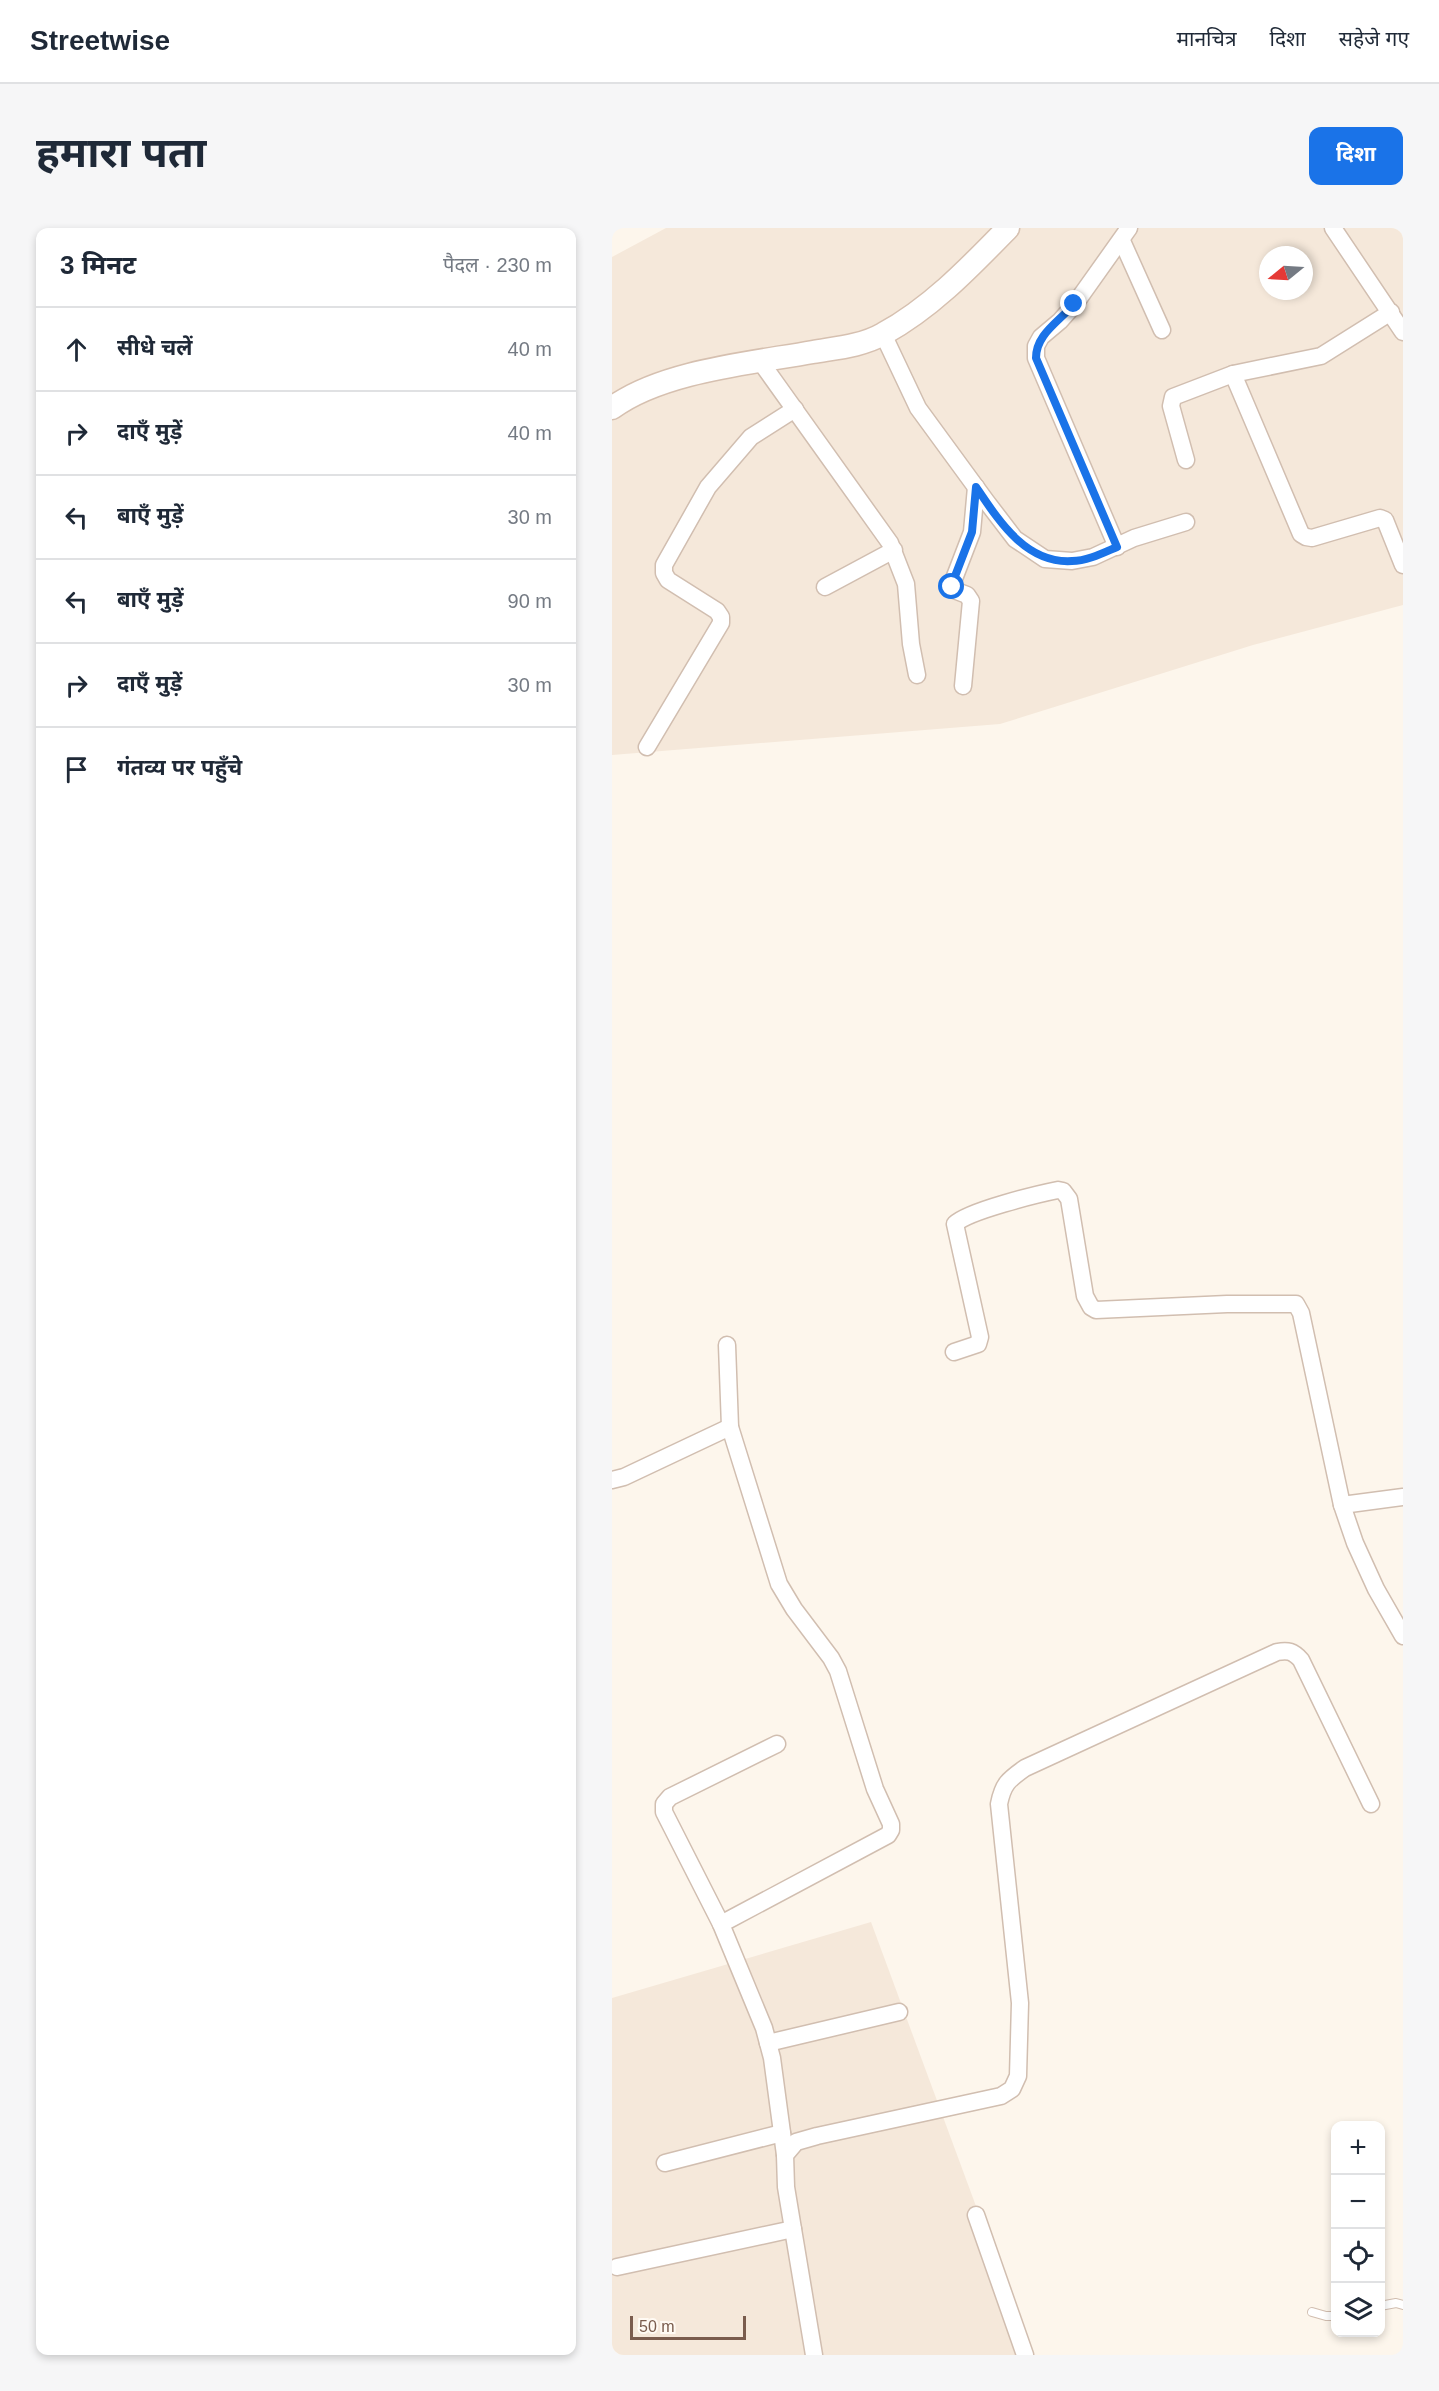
<!DOCTYPE html>
<html lang="hi">
<head>
<meta charset="utf-8">
<style>
	:root { --surface:#fff; --page:#f6f6f7; --text:#1f2937; --muted:#747a83; --line:#e0e1e3; --accent:#1a73e8 }
	body { margin:0; font-family:Arial,"Noto Sans Devanagari",sans-serif; background:var(--page); color:var(--text) }
	.controls { position:absolute; right:18px; bottom:18px; display:grid; overflow:hidden; border-radius:12px; box-shadow:0 3px 9px #0003 }
	.controls button { width:54px; height:54px; display:grid; place-items:center; padding:0; border:0; border-bottom:2px solid var(--line); background:var(--surface); color:var(--text); font:30px sans-serif }
	.compass { position:absolute; left:647px; top:18px; width:54px; height:54px; border-radius:50%; background:var(--surface); box-shadow:0 3px 9px #0003; rotate:252deg }
	.scale { position:absolute; left:18px; bottom:15px; width:116px; box-sizing:border-box; padding-left:6px; border:3px solid #7a5c4d; border-top:0; font-size:16px; line-height:21px; white-space:nowrap; color:#7a5c4d; -webkit-text-stroke:4px #fffaf3; paint-order:stroke }
	.stop { position:absolute; width:18px; height:18px; margin:-14px; border:4px solid #1a73e8; border-radius:50%; background:#fff }
	.stop.end { background:#1a73e8; border-color:#fff; box-shadow:0 2px 6px #0008 }
	.list { margin:0; padding:0; list-style:none }
	h2 { display:flex; justify-content:space-between; align-items:center; height:78px; margin:0; padding:0 24px; font-size:26px }
	h2 small { font-size:20px; font-weight:400; color:var(--muted) }
	.list li { display:grid; grid-template-columns:39px 1fr auto; gap:18px; align-items:center; box-sizing:border-box; height:84px; padding:0 24px; border-top:2px solid var(--line) }
	.list b { display:block; font-size:22px; white-space:nowrap }
	.list em { font-size:20px; font-style:normal; color:var(--muted) }
	.icon { flex:none; width:33px; height:33px; fill:none; stroke:currentColor; stroke-width:2; stroke-linecap:round; stroke-linejoin:round }
	.map { position:relative; flex:none; width:791px; height:2127px; overflow:hidden; border-radius:12px }
	header { display:flex; align-items:center; gap:36px; box-sizing:border-box; height:84px; padding:0 30px; background:var(--surface); border-bottom:2px solid var(--line) }
	header strong { font-size:28px }
	nav { display:flex; gap:33px; margin-inline-start:auto; font-size:21px }
	.intro { display:flex; align-items:center; justify-content:space-between; box-sizing:border-box; height:144px; padding:0 36px }
	h1 { margin:0; font-size:42px }
	.button { padding:15px 27px; border-radius:12px; background:var(--accent); color:#fff; font-size:21px; font-weight:700 }
	main { display:flex; gap:36px; padding:0 36px }
	aside { flex:1; background:var(--surface); border-radius:12px; box-shadow:0 3px 9px #0003 }
	.map>svg:first-child { display:block }
	.residential { fill:#f5e8da; fill-rule:evenodd }
	.lines { fill:none; stroke-linecap:round; stroke-linejoin:round }
	.service-casing { stroke:#d1beb0; stroke-width:10 }
	.minor-casing { stroke:#d1beb0; stroke-width:19 }
	.secondary-casing { stroke:#d6c0b0; stroke-width:25 }
	.service { stroke:#fff; stroke-width:8 }
	.minor { stroke:#fff; stroke-width:16 }
	.secondary { stroke:#fff; stroke-width:22 }
	.route { stroke:#1a73e8; stroke-width:8 }
</style>
</head>
<body>
<header>
<strong>Streetwise</strong>
<nav><a>मानचित्र</a><a>दिशा</a><a>सहेजे गए</a></nav>
</header>
<div class="intro"><h1>हमारा पता</h1><a class="button">दिशा</a></div>
<main>
<aside>
<h2>3 मिनट<small>पैदल · 230 m</small></h2>
<ul class="list">
<li><svg class="icon" aria-label="ahead" viewBox="0 0 24 24"><path d="M12 20V5M6 11l6-6 6 6"/></svg><div><b>सीधे चलें</b></div><em>40 m</em></li>
<li><svg class="icon" aria-label="right" viewBox="0 0 24 24"><path d="M7 20v-9h11M14 6l5 5-5 5"/></svg><div><b>दाएँ मुड़ें</b></div><em>40 m</em></li>
<li><svg class="icon" aria-label="left" viewBox="0 0 24 24"><path d="M17 20v-9H6M10 6l-5 5 5 5"/></svg><div><b>बाएँ मुड़ें</b></div><em>30 m</em></li>
<li><svg class="icon" aria-label="left" viewBox="0 0 24 24"><path d="M17 20v-9H6M10 6l-5 5 5 5"/></svg><div><b>बाएँ मुड़ें</b></div><em>90 m</em></li>
<li><svg class="icon" aria-label="right" viewBox="0 0 24 24"><path d="M7 20v-9h11M14 6l5 5-5 5"/></svg><div><b>दाएँ मुड़ें</b></div><em>30 m</em></li>
<li><svg class="icon" aria-label="arrive" viewBox="0 0 24 24"><path d="M6 21V4h12l-3 4 3 4H6"/></svg><div><b>गंतव्य पर पहुँचे</b></div></li>
</ul>
</aside>
<div class="map">
<svg width="791" height="2127" viewBox="0 0 791 2127">
	<rect width="100%" height="100%" fill="#fdf6ec"/>
	<g class="residential">
		<path d="M54 0H791V377L641 417 388 496 0 527V29ZM656 27H692V63H656Z"/>
		<polygon points="259,1694 419,2127 0,2127 0,1770"/>
	</g>
	<g class="lines">
		<defs>
			<g id="service">
				<polyline points="768,2078 784,2075 791,2077"/>
				<polyline points="700,2084 714,2088 724,2088"/>
			</g>
			<g id="minor">
				<polyline points="721,0 791,104"/>
				<polyline points="510,13 550,102"/>
				<polyline points="271,106 306,180 374,273 403,311 433,331 460,333 481,329 522,310 574,294"/>
				<polyline points="148,133 278,315 294,356 299,416 305,447"/>
				<polyline points="621,146 689,306 694,309 700,310 768,290 773,292 791,337"/>
				<polyline points="574,232 559,178 561,169 621,146 709,128 779,84"/>
				<polyline points="505,319 424,130 424,118 429,109 448,93 463,76 517,0"/>
				<polyline points="213,359 282,322"/>
				<polyline points="351,458 359,373 355,367 342,362 340,356 360,304 364,259"/>
				<polyline points="35,519 109,395 109,389 105,383 56,352 52,345 52,337 96,259 139,209 183,181"/>
				<path d="M342 1124 366 1116 368 1109 343 996C356 983 426 966 446 962L451 963 457 971 473 1068 479 1079 484 1082 615 1076H684L689 1085 730 1277 743 1315 764 1361 791 1408"/>
				<polyline points="0,1252 12,1249 118,1199"/>
				<polyline points="730,1277 791,1269"/>
				<polyline points="165,1516 58,1569 52,1576 52,1584 109,1696 152,1800 160,1830 173,1927"/>
				<polyline points="109,1696 276,1607 279,1602 279,1596 263,1561 226,1443 219,1430 182,1381 167,1356 118,1199 115,1117"/>
				<polyline points="156,1815 287,1784"/>
				<polyline points="53,1935 170,1905"/>
				<polyline points="364,1987 413,2127"/>
				<polyline points="5,2039 181,2001"/>
				<path d="M202 2127 174 1959 173 1927 184 1914 205 1908 389 1868 400 1861 406 1848 408 1775 387 1576C391 1556 396 1552 413 1540L665 1424C676 1422 681 1423 689 1432L759 1576"/>
			</g>
			<path id="secondary" d="M0 180C50 143 140 135 201 124 224 120 250 118 271 106 319 80 358 39 396 0"/>
		</defs>
		<use href="#service" class="service-casing"/>
		<use href="#minor" class="minor-casing"/>
		<use href="#secondary" class="secondary-casing"/>
		<use href="#service" class="service"/>
		<use href="#minor" class="minor"/>
		<use href="#secondary" class="secondary"/>
	</g>
	<g class="lines">
		<path class="route" d="M340 359V356L360 304 364 259C387 293 414 336 460 333 475 333 491 325 505 319L424 130C424 106 447 94 462 76"/>
	</g>
</svg>
<div class="controls">
<button>+</button>
<button>−</button>
<button><svg class="icon" aria-label="locate" viewBox="0 0 24 24"><circle cx="12" cy="12" r="6"/><path d="M12 2v4M12 18v4M2 12h4M18 12h4"/></svg></button>
<button><svg class="icon" aria-label="layers" viewBox="0 0 24 24"><path d="M12 4l9 5-9 5-9-5zM3 14l9 5 9-5"/></svg></button>
</div>
<svg class="compass" viewBox="-18 -18 36 36"><path d="M0-13l5 13h-10z" fill="#e53935"/><path d="M0 13l5-13h-10z" fill="#747a83"/></svg>
<div class="scale">50 m</div>
<div class="stop" style="left:340px;top:359px"></div>
<div class="stop end" style="left:462px;top:76px"></div>
</div>
</main>
</body>
</html>
